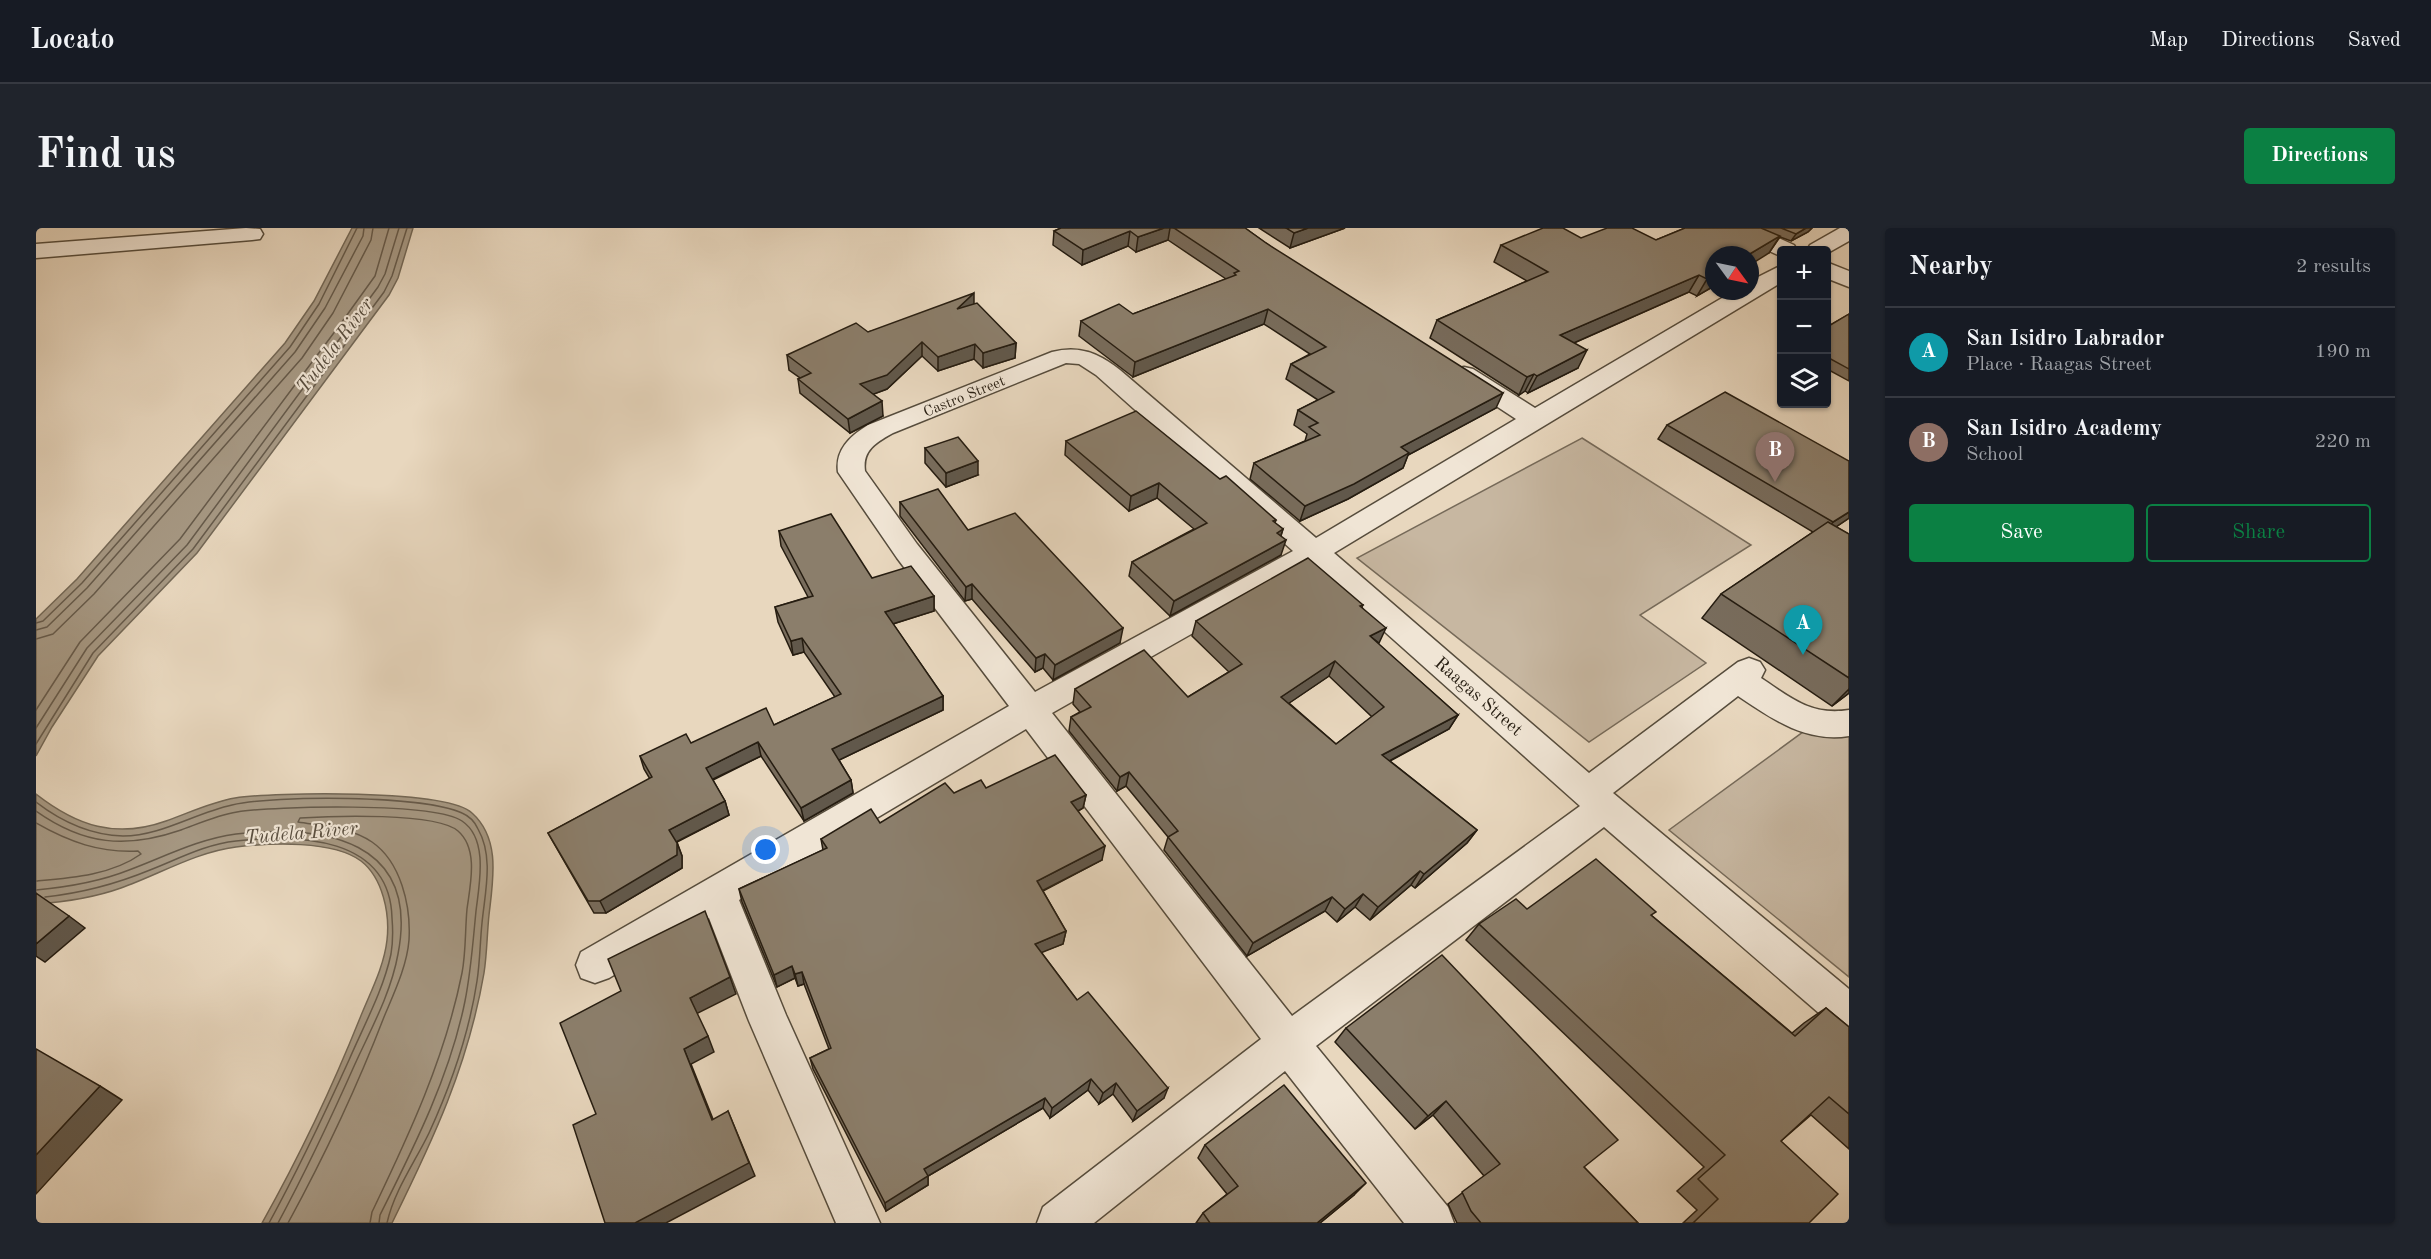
<!DOCTYPE html>
<html lang="en">
<head>
<meta charset="utf-8">
<style>
	:root { --surface:#171b24; --page:#20242c; --text:#f1f3f6; --muted:#9ea1a6; --line:#363941; --accent:#0b8043 }
	body { margin:0; font-family:"Old Standard TT",serif; background:var(--page); color:var(--text) }
	.controls { position:absolute; right:18px; top:18px; display:grid; overflow:hidden; border-radius:6px; box-shadow:0 2px 4px #0004 }
	.controls button { width:54px; height:54px; display:grid; place-items:center; padding:0; border:0; border-bottom:2px solid var(--line); background:var(--surface); color:var(--text); font:30px sans-serif }
	.compass { position:absolute; left:1669px; top:18px; width:54px; height:54px; border-radius:50%; background:var(--surface); box-shadow:0 2px 4px #0004; rotate:123deg }
	.you { position:absolute; left:730px; top:622px; width:21px; height:21px; margin:-15px; border:4px solid #fff; border-radius:50%; background:#1a73e8; box-shadow:0 0 0 9px #1a73e833 }
	.badge { display:grid; place-items:center; width:39px; height:39px; border-radius:50%; background:var(--accent); color:#fff; font-size:20px; font-weight:700 }
	.pin { position:absolute; translate:-50% -50px; filter:drop-shadow(0 2px 3px #0008) }
	.pin::after { content:''; position:absolute; top:32px; width:21px; height:18px; background:inherit; clip-path:polygon(0 0,100% 0,50% 100%) }
	.list { margin:0; padding:0; list-style:none }
	h2 { display:flex; justify-content:space-between; align-items:center; height:78px; margin:0; padding:0 24px; font-size:26px }
	h2 small { font-size:20px; font-weight:400; color:var(--muted) }
	.list li { display:grid; grid-template-columns:39px 1fr auto; gap:18px; align-items:center; box-sizing:border-box; height:90px; padding:0 24px; border-top:2px solid var(--line) }
	.list b { display:block; font-size:22px; white-space:nowrap }
	.list p { margin:0; font-size:20px; white-space:nowrap; color:var(--muted) }
	.list em { font-size:20px; font-style:normal; color:var(--muted) }
	.actions { display:flex; gap:12px; padding:18px 24px }
	.actions a { flex:1; padding:14px 0; border:2px solid var(--accent); border-radius:6px; text-align:center; font-size:21px; color:var(--accent) }
	.actions .main { background:var(--accent); color:#fff }
	.icon { flex:none; width:33px; height:33px; fill:none; stroke:currentColor; stroke-width:2; stroke-linecap:round; stroke-linejoin:round }
	.map { position:relative; flex:none; width:1813px; height:995px; overflow:hidden; border-radius:6px }
	header { display:flex; align-items:center; gap:36px; box-sizing:border-box; height:84px; padding:0 30px; background:var(--surface); border-bottom:2px solid var(--line) }
	header strong { font-size:28px }
	nav { display:flex; gap:33px; margin-inline-start:auto; font-size:21px }
	.intro { display:flex; align-items:center; justify-content:space-between; box-sizing:border-box; height:144px; padding:0 36px }
	h1 { margin:0; font-size:42px }
	.button { padding:15px 27px; border-radius:6px; background:var(--accent); color:#fff; font-size:21px; font-weight:700 }
	main { display:flex; gap:36px; padding:0 36px }
	aside { flex:1; background:var(--surface); border-radius:6px; box-shadow:0 2px 4px #0004 }
	.map>svg:first-child { display:block }
	.green { fill:#c7b7a1; stroke:#766a59; stroke-width:1.5 }
	.water { fill:#a69883; stroke:#736755; stroke-width:1.5 }
	.lines { fill:none; stroke-linecap:round; stroke-linejoin:round }
	.shore { stroke:#665a4a; stroke-width:1.5 }
	.minor-casing { stroke:#564c3c; stroke-width:3 }
	.minor { fill:#f0e5d5; fill-rule:evenodd }
	.wall { fill:#786c5c; stroke:#261d11; stroke-width:1.5; fill-rule:evenodd }
	.shaded-wall { fill:#61584b; stroke:#261d11; stroke-width:1.5 }
	.building { fill:#8b7e6b; stroke:#261d11; stroke-width:1.5; fill-rule:evenodd }
	.labels { text-anchor:middle; stroke-width:4.5; stroke-linejoin:round; paint-order:stroke }
	.far-street-label { font-size:15px; fill:#261d11; stroke:#f0e5d5 }
	.street-label { font-size:18px; fill:#261d11; stroke:#f0e5d5 }
	.water-label { font-size:20px; font-style:italic; fill:#594e3f; stroke:#f0e5d5 }
</style>
</head>
<body>
<header>
<strong>Locato</strong>
<nav><a>Map</a><a>Directions</a><a>Saved</a></nav>
</header>
<div class="intro"><h1>Find us</h1><a class="button">Directions</a></div>
<main>
<div class="map">
<svg width="1813" height="995" viewBox="0 0 1813 995">
	<rect width="100%" height="100%" fill="#e8d7be"/>
	<filter id="stains"><feTurbulence type="fractalNoise" baseFrequency=".00333" numOctaves="4"/><feColorMatrix values="0 0 0 0 .2 0 0 0 0 .09 0 0 0 0 .02 0 0 0 .5 -.17"/></filter>
	<radialGradient id="worn" r=".72"><stop offset=".6" stop-color="#630" stop-opacity="0"/><stop offset="1" stop-color="#630" stop-opacity=".3"/></radialGradient>
	<g class="green">
		<polygon points="1546,210 1715,317 1604,387 1670,435 1553,514 1321,330"/>
		<polygon points="1793,485 1813,499 1813,749 1633,602"/>
	</g>
	<g class="water">
		<polygon points="316,0 377,0 362,50 353,67 161,325 62,428 16,499 0,528 0,391 41,351 249,115 278,73"/>
		<path d="M0 566C41 598 80 611 130 593 153 585 175 574 199 570 237 564 411 561 436 585 465 611 457 652 453 687 451 706 451 726 448 745 432 838 397 912 356 995H226C263 929 296 860 324 790 334 765 348 739 351 712 354 686 347 650 325 633 297 612 234 615 200 619 160 624 122 647 85 660 57 670 29 674 0 676Z"/>
	</g>
	<g class="lines">
		<g class="shore">
			<polyline points="0,395 7,393 46,355 254,119 283,76 321,0"/>
			<polyline points="0,402 11,399 51,360 259,124 289,80 327,8 328,0"/>
			<polyline points="0,411 17,406 58,366 266,130 297,85 335,12 337,0"/>
			<polyline points="0,482 44,414 144,311 303,98 339,48 353,0"/>
			<polyline points="0,500 51,420 151,317 342,59 349,46 363,0"/>
			<polyline points="0,516 57,425 157,321 348,64 356,48 371,0"/>
			<path d="M0 574C26 594 54 607 87 608 125 608 159 585 196 577 239 567 387 567 426 585 433 588 439 594 442 601 458 629 449 664 446 695 444 714 444 734 441 753 433 806 415 857 393 905 379 934 358 963 351 995"/>
			<path d="M0 583C48 617 90 621 145 602 164 595 182 587 201 584 238 578 398 574 426 593 453 611 443 657 440 683 437 713 435 743 429 773 414 848 378 919 344 987L343 995"/>
			<path d="M0 595C33 614 64 625 102 623L105 626C76 647 35 650 0 653"/>
			<path d="M0 662C32 659 63 654 93 642 128 629 162 611 200 606 288 596 384 612 362 726 355 765 335 801 319 836 295 890 270 943 242 995"/>
			<path d="M9 669C46 665 80 656 114 642 142 631 170 616 200 613 262 606 354 608 356 690 357 702 357 714 355 726 347 763 328 797 313 832 288 887 262 942 233 995"/>
			<path d="M252 995C288 929 321 859 348 789 358 765 371 738 373 712 375 678 365 634 336 614 314 599 287 598 262 594L264 590C295 588 400 584 422 603 443 621 434 658 431 681 429 703 430 724 426 745 409 830 373 907 336 984L334 995"/>
		</g>
		<defs>
			<g id="minor">
				<polygon points="210,0 224,1 227,6 224,11 216,12 0,30 0,16"/>
				<polygon points="1691,0 1720,0 1758,17 1761,22 1746,22 1746,27 1742,27 1694,5"/>
				<polygon points="1804,0 1813,0 1813,13 1790,26 1790,22 1771,22 1774,17"/>
				<polygon points="1790,34 1813,43 1813,59 1790,50"/>
				<path d="M1746 37V54L1298 325 1553 545 1702 434 1713 430 1724 434 1729 442 1725 450C1755 470 1775 488 1813 482V508C1770 515 1736 491 1702 468L1577 565 1813 761V805L1799 799 1568 599 1280 818 1412 979 1418 995H1368L1249 843 1058 995H1001L1007 979 1225 811 990 501 703 672 750 787 844 995H800L713 793 673 690 573 750 559 755 545 750 540 737 545 724 973 478 861 330 802 244C799 222 814 208 832 197L1016 124C1043 117 1063 125 1084 142L1280 310 1480 191 1419 151 1416 146 1419 141 1428 139 1437 141 1499 180 1698 63H1714V53ZM1030 135 1043 136 1060 147 1257 323 999 464 881 316 829 243C826 222 841 214 857 205ZM1275 338 1544 578 1256 788 1016 485Z"/>
			</g>
		</defs>
		<use href="#minor" class="minor-casing"/>
		<use href="#minor" class="minor"/>
	</g>
	<g class="wall">
		<polygon points="1025,0 1209,0 1460,180 1372,227 1367,240 1312,271 1264,293 1214,251 1218,235 1269,213 1271,206 1258,197 1262,182 1282,172 1250,151 1255,136 1274,126 1228,96 1097,149 1043,108 1045,93 1097,86 1190,51 1132,12 1100,24 1092,18 1046,37 1017,17 1018,3"/>
		<polygon points="1223,0 1309,0 1254,20"/>
		<polygon points="1649,0 1776,0 1772,4 1755,13 1744,9 1733,25 1678,27 1678,58 1661,68 1653,64 1538,115 1542,140 1492,165 1489,163 1483,167 1394,110 1401,92 1491,53 1458,34 1465,17 1545,10 1620,12"/>
		<polygon points="938,76 980,115 979,130 947,140 938,131 902,143 886,128 851,161 837,166 847,188 814,205 764,165 762,151 764,150 753,142 751,127 832,104"/>
		<polygon points="1813,86 1813,153 1791,141 1791,99"/>
		<polygon points="1631,197 1813,233 1813,290 1800,299 1813,306 1813,465 1796,478 1666,390 1685,366 1777,304 1622,211"/>
		<polygon points="1030,213 1184,251 1240,292 1239,295 1247,301 1245,308 1245,327 1134,388 1093,348 1096,334 1158,301 1121,270 1093,283 1029,227"/>
		<polygon points="889,220 942,247 910,259 889,235"/>
		<polygon points="864,274 932,302 1084,415 1017,452 1007,440 999,444 936,371 929,373 864,288"/>
		<polygon points="743,303 836,350 898,368 898,383 857,396 907,468 907,482 803,532 815,552 817,565 768,593 725,528 677,552 689,573 693,587 641,614 646,628 646,640 570,685 558,685 512,605 614,551 608,541 604,528 655,515 738,497 799,469 768,424 757,427 742,394 739,379 772,369 745,318"/>
		<path d="M1327 377 1326 379 1342 416 1422 487 1413 501 1354 533 1441 602 1431 615 1379 660 1375 657 1334 692 1319 679 1301 694 1289 683 1211 728 1128 622 1132 609 1090 558 1081 563 1033 503 1035 489 1044 484 1037 476 1039 461 1152 469 1193 444 1156 408 1160 393ZM1293 448 1336 489 1300 516 1253 475Z"/>
		<polygon points="950,560 1050,567 1047,580 1042,583 1066,632 1007,663 1030,703 1027,716 1005,724 1041,772 1128,870 1097,893 1077,866 1063,876 1052,862 1014,890 1007,880 892,948 892,957 850,983 777,841 774,830 793,821 768,756 762,758 759,750 741,759 706,674 703,661 787,622 785,611 844,595 918,565"/>
		<polygon points="1491,681 1616,688 1756,805 1768,795 1790,780 1813,799 1813,921 1775,887 1745,913 1773,995 1647,995 1661,982 1641,963 1668,939 1430,712 1443,696"/>
		<polygon points="1310,800 1548,939 1602,995 1421,995 1412,976 1448,948 1397,887 1379,901 1299,814"/>
		<polygon points="1169,917 1318,967 1284,995 1160,995 1167,985 1191,966 1162,930"/>
	</g>
	<g class="shaded-wall">
		<polygon points="1128,0 1134,0 1132,12 1100,24 1102,9"/>
		<polygon points="1272,0 1309,0 1254,20 1258,5"/>
		<polygon points="1770,0 1776,0 1772,4 1755,13 1760,6"/>
		<polygon points="1094,3 1092,18 1046,37 1047,22"/>
		<polygon points="1744,8 1733,25 1714,37 1714,27 1712,27"/>
		<polygon points="1663,47 1653,64 1515,125 1524,107"/>
		<polygon points="1678,47 1678,58 1661,68 1671,51"/>
		<polygon points="938,65 938,80 921,81"/>
		<polygon points="1232,81 1228,96 1097,149 1099,134"/>
		<polygon points="886,114 886,128 851,161 825,171 824,156"/>
		<polygon points="980,115 979,130 947,140 947,125"/>
		<polygon points="939,116 938,131 902,143 902,129"/>
		<polygon points="1551,122 1542,140 1492,165 1501,148"/>
		<polygon points="1498,146 1489,163 1483,167 1491,149"/>
		<polygon points="1467,165 1460,180 1372,227 1367,240 1312,271 1264,293 1269,278 1365,219"/>
		<polygon points="846,173 847,188 814,205 812,191"/>
		<polygon points="942,233 942,247 910,259 910,245"/>
		<polygon points="1123,255 1121,270 1093,283 1095,268"/>
		<polygon points="1813,284 1813,290 1785,309 1797,294"/>
		<polygon points="1247,301 1242,316 1241,305"/>
		<polygon points="1250,312 1245,327 1134,388 1138,373"/>
		<polygon points="936,356 936,371 929,373 930,359"/>
		<polygon points="898,368 898,383 850,398 849,384"/>
		<polygon points="1087,400 1084,415 1017,452 1019,437"/>
		<polygon points="1350,400 1343,415 1334,408"/>
		<polygon points="766,410 768,424 757,427 755,413"/>
		<polygon points="1009,426 1007,440 999,444 1000,430"/>
		<polygon points="1299,433 1293,448 1240,484 1245,469"/>
		<polygon points="1813,461 1813,465 1796,478"/>
		<polygon points="907,468 907,482 797,535 796,521"/>
		<polygon points="1422,487 1413,501 1338,541 1346,527"/>
		<polygon points="722,514 725,528 673,553 670,540"/>
		<polygon points="1093,544 1090,558 1081,563 1084,549"/>
		<polygon points="815,552 817,565 768,593 765,580"/>
		<polygon points="1050,567 1047,580 1033,588 1035,574"/>
		<polygon points="689,573 693,587 638,615 633,602"/>
		<polygon points="1441,602 1431,615 1379,660 1388,646"/>
		<polygon points="641,615 646,628 646,640 570,685 564,673"/>
		<polygon points="1069,618 1066,632 1000,666 1001,653"/>
		<polygon points="1384,643 1375,657 1334,692 1342,679"/>
		<polygon points="1327,666 1319,679 1301,694 1309,681"/>
		<polygon points="1296,669 1289,683 1211,728 1217,715"/>
		<polygon points="33,688 49,700 9,734 0,728 0,716"/>
		<polygon points="1030,703 1027,716 997,728 999,716"/>
		<polygon points="756,738 759,750 741,759 738,747"/>
		<polygon points="766,744 768,756 762,758 759,746"/>
		<polygon points="694,749 700,766 660,786 654,770"/>
		<polygon points="672,808 678,824 655,836 683,906 676,892 648,821"/>
		<polygon points="1055,851 1052,862 1014,890 1016,880"/>
		<polygon points="1080,855 1077,866 1063,876 1067,865"/>
		<polygon points="64,858 86,872 0,966 0,927"/>
		<polygon points="1132,860 1128,870 1097,893 1101,883"/>
		<polygon points="1009,870 1007,880 892,948 892,957 850,983 849,975 888,941"/>
		<polygon points="1410,873 1397,887 1379,901 1392,888"/>
		<polygon points="692,883 719,948 630,995 599,995"/>
		<polygon points="1330,955 1318,967 1284,995 1281,995"/>
	</g>
	<g class="building">
		<polygon points="1025,0 1128,0 1102,9 1094,3 1047,22 1018,3"/>
		<polygon points="1138,0 1209,0 1230,15 1467,165 1365,219 1373,225 1318,256 1269,278 1218,235 1284,207 1273,199 1282,195 1262,182 1298,164 1255,136 1290,119 1232,81 1099,134 1045,93 1083,76 1097,86 1200,47 1198,45 1203,43"/>
		<polygon points="1250,0 1272,0 1258,5"/>
		<polygon points="1507,0 1527,0 1545,10 1571,0 1596,0 1620,12 1649,0 1725,0 1744,8 1712,27 1678,27 1678,47 1671,51 1663,47 1524,107 1551,122 1501,148 1498,146 1491,149 1401,92 1512,44 1465,17"/>
		<polygon points="1745,0 1770,0 1760,6"/>
		<polygon points="938,65 921,81 941,75 980,115 947,125 939,116 902,129 886,114 851,147 824,156 846,173 812,191 762,151 775,145 751,127 820,95 832,104"/>
		<polygon points="1813,86 1813,141 1791,129 1791,99"/>
		<polygon points="1689,164 1813,233 1813,284 1797,294 1631,197"/>
		<polygon points="1100,183 1184,251 1190,248 1240,292 1237,293 1247,301 1241,305 1250,312 1138,373 1096,334 1171,295 1123,255 1095,268 1030,213"/>
		<polygon points="922,209 942,233 910,245 889,220"/>
		<polygon points="902,261 932,302 979,285 1087,400 1019,437 1009,426 1000,430 936,356 930,359 864,274"/>
		<polygon points="795,286 836,350 875,338 898,368 849,384 907,468 796,521 815,552 765,580 722,514 670,540 689,573 633,602 641,615 641,627 564,673 552,673 512,605 616,549 604,528 650,506 655,515 730,480 738,497 805,466 766,410 755,413 739,379 777,368 743,303"/>
		<polygon points="1792,294 1813,306 1813,450 1685,366"/>
		<path d="M1272 330 1327 377 1324 378 1350 400 1334 408 1422 487 1346 527 1441 602 1388 646 1384 643 1342 679 1327 666 1309 681 1296 669 1217 715 1132 609 1142 603 1093 544 1084 549 1035 489 1055 479 1039 461 1108 422 1152 469 1206 436 1160 393ZM1299 433 1348 479 1300 516 1245 469Z"/>
		<polygon points="1019,527 1050,567 1035,574 1069,618 1001,653 1030,703 999,716 1041,772 1052,764 1132,860 1101,883 1080,855 1067,865 1055,851 1016,880 1009,870 888,941 892,948 849,975 774,830 795,820 766,744 759,746 756,738 738,747 703,661 791,620 785,611 835,581 844,595 909,555 918,565 945,552 950,560"/>
		<polygon points="1560,631 1620,684 1615,687 1759,808 1790,780 1813,799 1813,886 1793,869 1745,913 1802,966 1773,995 1657,995 1682,971 1662,951 1689,927 1443,696 1480,671 1491,681"/>
		<polygon points="0,665 33,688 0,716"/>
		<polygon points="669,683 694,749 654,770 672,808 648,821 676,892 692,883 713,935 599,995 569,995 537,897 560,886 524,795 585,763 572,731"/>
		<polygon points="1406,727 1582,912 1548,939 1602,995 1445,995 1435,983 1426,964 1464,936 1410,873 1392,888 1310,800"/>
		<polygon points="0,821 64,858 0,927"/>
		<polygon points="1248,857 1330,955 1281,995 1174,995 1167,985 1202,958 1169,917"/>
	</g>
	<g class="labels">
		<g class="far-street-label">
			<text transform="translate(928 168) rotate(-22)" y="5">Castro Street</text>
		</g>
		<g class="street-label">
			<text transform="translate(1443 468) rotate(41)" y="6">Raagas Street</text>
		</g>
		<g class="water-label">
			<text transform="translate(298 117) rotate(-53)" y="7">Tudela River</text>
			<text transform="translate(265 604) rotate(-5)" y="7">Tudela River</text>
		</g>
	</g>
	<rect width="100%" height="100%" filter="url(#stains)"/>
	<rect width="100%" height="100%" fill="url(#worn)"/>
</svg>
<div class="controls">
<button>+</button>
<button>−</button>
<button><svg class="icon" aria-label="layers" viewBox="0 0 24 24"><path d="M12 4l9 5-9 5-9-5zM3 14l9 5 9-5"/></svg></button>
</div>
<svg class="compass" viewBox="-18 -18 36 36"><path d="M0-13l5 13h-10z" fill="#e53935"/><path d="M0 13l5-13h-10z" fill="#9ea1a6"/></svg>
<div class="you"></div>
<div class="pin badge" style="left:1767px;top:427px;background:#0f9aa8">A</div>
<div class="pin badge" style="left:1739px;top:254px;background:#8d6e63">B</div>
</div>
<aside>
<h2>Nearby<small>2 results</small></h2>
<ul class="list">
<li><span class="badge" style="background:#0f9aa8">A</span><div><b>San Isidro Labrador</b><p>Place · Raagas Street</p></div><em>190 m</em></li>
<li><span class="badge" style="background:#8d6e63">B</span><div><b>San Isidro Academy</b><p>School</p></div><em>220 m</em></li>
</ul>
<div class="actions"><a class="main">Save</a><a>Share</a></div>
</aside>
</main>
</body>
</html>
